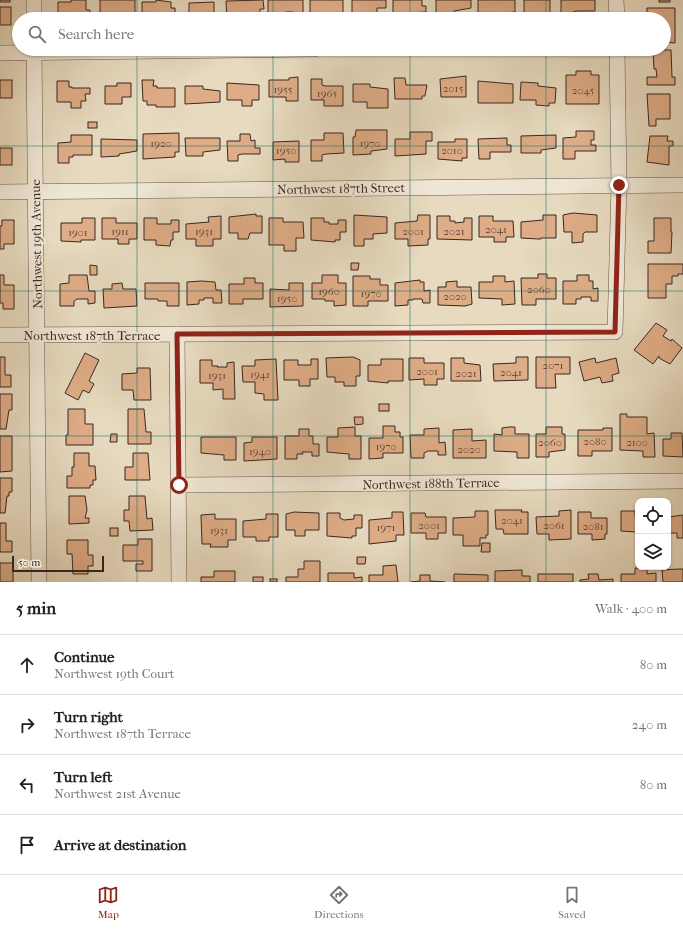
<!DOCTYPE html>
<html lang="en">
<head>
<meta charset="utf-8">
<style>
	:root { --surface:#fff; --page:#f2f2f2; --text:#202124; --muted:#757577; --line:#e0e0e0; --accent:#8f2418 }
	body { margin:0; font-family:"IM FELL French Canon",serif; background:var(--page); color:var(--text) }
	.controls { position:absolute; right:12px; bottom:12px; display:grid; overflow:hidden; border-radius:8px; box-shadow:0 1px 3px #0004 }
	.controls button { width:36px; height:36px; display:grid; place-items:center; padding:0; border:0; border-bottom:1px solid var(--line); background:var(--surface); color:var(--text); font:20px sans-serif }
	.scale { position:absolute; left:12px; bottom:10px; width:92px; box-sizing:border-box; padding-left:4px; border:2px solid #3a2720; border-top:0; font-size:11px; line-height:14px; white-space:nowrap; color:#3a2720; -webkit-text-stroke:3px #efe7d5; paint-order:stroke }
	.stop { position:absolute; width:12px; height:12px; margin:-9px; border:3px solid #8f2418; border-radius:50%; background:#fff }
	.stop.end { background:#8f2418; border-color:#fff; box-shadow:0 1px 4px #0008 }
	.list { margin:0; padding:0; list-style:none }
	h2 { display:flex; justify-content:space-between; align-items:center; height:52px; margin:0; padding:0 16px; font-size:17px }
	h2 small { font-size:13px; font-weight:400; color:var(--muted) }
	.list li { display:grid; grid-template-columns:26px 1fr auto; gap:12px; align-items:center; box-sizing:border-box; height:60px; padding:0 16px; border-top:1px solid var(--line) }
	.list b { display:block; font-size:15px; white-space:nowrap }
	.list p { margin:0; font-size:13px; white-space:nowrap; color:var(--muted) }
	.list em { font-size:13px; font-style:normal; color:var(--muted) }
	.icon { flex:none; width:22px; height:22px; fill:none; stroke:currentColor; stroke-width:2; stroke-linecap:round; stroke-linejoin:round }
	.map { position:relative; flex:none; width:683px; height:582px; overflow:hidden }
	.search { position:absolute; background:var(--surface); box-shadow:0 1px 3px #0004; left:12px; right:12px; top:12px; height:44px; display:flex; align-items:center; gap:10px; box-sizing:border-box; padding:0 14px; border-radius:22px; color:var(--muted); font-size:15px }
	.sheet { height:292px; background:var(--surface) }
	nav { display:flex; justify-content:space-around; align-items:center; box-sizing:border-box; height:56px; border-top:1px solid var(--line); background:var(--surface); font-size:11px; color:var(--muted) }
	nav a { display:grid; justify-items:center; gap:2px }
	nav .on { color:var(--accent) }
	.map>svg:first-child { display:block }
	.building { fill:#deac86; stroke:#3a2720 }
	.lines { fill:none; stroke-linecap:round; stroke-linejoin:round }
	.street-casing { stroke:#655448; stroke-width:16 }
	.street { stroke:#efe7d5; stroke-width:15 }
	.route { stroke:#8f2418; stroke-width:5 }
	.grid { fill:none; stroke:#0f766e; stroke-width:1; stroke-opacity:0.55 }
	.labels { text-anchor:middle; stroke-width:4; stroke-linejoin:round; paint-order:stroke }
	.number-label { font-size:11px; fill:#63483a }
	.street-label { font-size:13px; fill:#3a2720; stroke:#efe7d5 }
</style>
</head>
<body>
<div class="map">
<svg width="683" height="582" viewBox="0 0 683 582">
	<rect width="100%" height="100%" fill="#e7dabf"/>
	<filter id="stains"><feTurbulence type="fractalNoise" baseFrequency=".005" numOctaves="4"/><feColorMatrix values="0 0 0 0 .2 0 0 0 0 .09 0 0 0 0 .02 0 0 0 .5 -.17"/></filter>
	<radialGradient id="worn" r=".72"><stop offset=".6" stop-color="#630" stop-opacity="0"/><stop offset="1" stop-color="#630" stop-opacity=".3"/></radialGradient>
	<g class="building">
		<rect x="0" y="0" width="10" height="2"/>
		<polygon points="71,0 86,0 86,10 90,10 90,15 72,16 69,19 58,19 58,2 71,2"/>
		<polygon points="100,0 135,0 135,13 118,13 118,17 100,17"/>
		<polygon points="156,0 171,2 171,8 175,8 175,15 157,15 154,16 154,19 142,19 142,2 156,2"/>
		<polygon points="263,0 264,9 260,9 260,14 242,14 242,17 238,17 238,19 227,19 226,1"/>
		<polygon points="268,0 303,0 303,19 293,19 293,12 286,12 286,15 268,15"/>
		<polygon points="310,0 343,0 343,13 325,13 325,15 322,15 322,19 310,19"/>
		<polygon points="352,0 386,0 386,8 377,8 377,14 352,14"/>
		<polygon points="393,0 422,0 422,6 426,6 426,12 405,13 405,19 393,19"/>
		<polygon points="436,0 471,0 471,8 454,11 454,14 436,14"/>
		<polygon points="478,0 515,0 515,12 494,14 495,16 478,16"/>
		<polygon points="524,0 550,0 550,19 524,17"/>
		<polygon points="561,0 595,0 595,11 577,11 573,12 573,18 561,18"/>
		<rect x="659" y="0" width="11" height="2"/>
		<polygon points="214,2 214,19 189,19 189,3"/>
		<rect x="0" y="7" width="11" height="18"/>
		<polygon points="647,8 675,8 675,43 664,42 664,19 647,19"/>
		<polygon points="653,50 671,50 672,77 675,77 675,85 647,85 647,77 657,77 656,69 654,69"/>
		<polygon points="576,71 591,71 591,75 599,75 599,104 566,104 566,75 576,75"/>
		<polygon points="466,76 466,97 441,97 440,79"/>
		<polygon points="298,77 298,101 286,101 286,97 269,97 269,80 289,80 289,78"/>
		<polygon points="394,78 405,78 406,85 427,85 425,96 422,96 422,99 395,99"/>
		<polygon points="311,79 322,79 322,85 325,86 343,86 343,106 324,106 324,100 311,100"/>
		<rect x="0" y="80" width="12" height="18"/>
		<polygon points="142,80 154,80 153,86 157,86 157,88 175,88 175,107 156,107 156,105 147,105 147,101 143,101"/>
		<polygon points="57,81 69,81 69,87 72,87 72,88 90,88 90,94 85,94 86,101 81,101 81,108 71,108 71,102 57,102"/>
		<polygon points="478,81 513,84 513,103 478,103"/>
		<polygon points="521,82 538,83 538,86 556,88 555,103 549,103 549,106 536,105 536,100 520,100"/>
		<polygon points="117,83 131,83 131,97 122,97 122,104 105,104 105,86 117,86"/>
		<polygon points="227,83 259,85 259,100 252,100 252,106 242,106 242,100 227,100"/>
		<polygon points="353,84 370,84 370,87 388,89 388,108 367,108 367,102 353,102"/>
		<polygon points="185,86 203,86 203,89 220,91 220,102 185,104"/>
		<polygon points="647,94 670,94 670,119 656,119 656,126 649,126"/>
		<rect x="88" y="122" width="9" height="6"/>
		<polygon points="356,130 387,130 387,149 371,151 371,154 353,155 353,137 355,137"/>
		<polygon points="576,131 594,131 594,140 591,140 591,145 596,145 596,151 575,151 575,159 563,159 563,138 576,137"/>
		<polygon points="410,132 432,132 432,141 426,141 426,154 395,156 395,139 410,139"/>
		<polygon points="179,133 179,152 175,152 175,157 143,159 143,134"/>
		<polygon points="324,133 343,133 344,153 326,154 322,155 322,161 311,161 311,140 324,140"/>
		<polygon points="240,134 250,134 251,141 255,140 255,148 260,148 260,154 242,154 238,155 238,161 228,161 227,141 240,141"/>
		<polygon points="71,135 92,135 92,155 73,155 73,157 69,157 69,163 58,163 58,143 71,142"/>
		<polygon points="556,135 556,148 541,150 541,153 521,153 521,136"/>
		<polygon points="650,136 668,136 667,141 673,141 673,146 669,146 669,165 647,162"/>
		<polygon points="185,138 220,138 220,150 203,152 203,156 186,156"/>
		<polygon points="507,138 507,145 511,145 511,152 490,152 490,159 479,159 478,139"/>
		<polygon points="101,139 137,140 137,151 119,154 119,156 101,157"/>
		<polygon points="455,139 467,139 467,158 462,158 462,161 438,159 438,142 455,142"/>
		<polygon points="299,141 299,162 285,162 285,159 273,160 273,142"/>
		<rect x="0" y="148" width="12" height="17"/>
		<polygon points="573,213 597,215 597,232 585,232 583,234 583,242 572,243 572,232 564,232 563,215"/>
		<polygon points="256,214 256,216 262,216 262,233 250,233 248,239 238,239 238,233 229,233 229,217"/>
		<polygon points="354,215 387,217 387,233 373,234 373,239 364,239 364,246 354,246"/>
		<polygon points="418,215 430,215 430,239 428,239 428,245 408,246 408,239 395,239 395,223 417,221"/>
		<polygon points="543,215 556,215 556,238 541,238 541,239 538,239 521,238 521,222 543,220"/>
		<polygon points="221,216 221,239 213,239 213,246 196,246 196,239 186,239 186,224 209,222 208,217"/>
		<polygon points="437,216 450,216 450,221 455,221 455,223 464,222 464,218 472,218 472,240 437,239"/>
		<polygon points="479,216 493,216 493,221 513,221 514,237 506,237 506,242 494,242 494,237 479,237"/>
		<polygon points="82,218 95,218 95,240 81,240 81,242 61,241 61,223 82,223"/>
		<polygon points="102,218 116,218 116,223 137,223 137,239 129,239 129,244 118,244 118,239 102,239"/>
		<polygon points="144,218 157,218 157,224 171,224 171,220 179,220 179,232 173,232 173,240 171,240 170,246 156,245 156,240 144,240"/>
		<polygon points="269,218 283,218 283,222 303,222 304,238 296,238 296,251 284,251 284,245 269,245"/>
		<polygon points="311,218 324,218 324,222 329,222 329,224 338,224 338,220 346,220 346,232 340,232 340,240 335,240 335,242 311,240"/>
		<polygon points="654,218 671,218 671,232 672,232 671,253 648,253 648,241 654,241"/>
		<polygon points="2,220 14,220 14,244 4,244 4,249 0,249 0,226 2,226"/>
		<polygon points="351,263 359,263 358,270 351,270"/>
		<polygon points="648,264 683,264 683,274 678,274 678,276 672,276 672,284 666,284 666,298 648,298"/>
		<polygon points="90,265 97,266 97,275 90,275"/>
		<polygon points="538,274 547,274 547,278 556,278 556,299 536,299 536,305 522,305 521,278 538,278"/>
		<polygon points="0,275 4,275 4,285 14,285 14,309 3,309 3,303 0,303"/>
		<polygon points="69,275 87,275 89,291 95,291 95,303 88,304 88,299 77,299 74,301 74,306 60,306 60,284 69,283"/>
		<polygon points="322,275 338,275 338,283 346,283 346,305 334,306 334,301 325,301 325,299 312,299 312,283 322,283"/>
		<polygon points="577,275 589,275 589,281 593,281 593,289 598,288 598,301 591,301 591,297 581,297 581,299 576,299 576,304 563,304 563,281 577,281"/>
		<polygon points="353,276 370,276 370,279 380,279 380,285 388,285 388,301 368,301 368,306 353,306"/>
		<polygon points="493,276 505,276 505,282 514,281 515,304 502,305 502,299 479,298 479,282 493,282"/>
		<polygon points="244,278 255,278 255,283 263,283 263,299 243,299 243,304 229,304 229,284 244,284"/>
		<polygon points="420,280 420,282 424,282 424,291 430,290 430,303 423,303 422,299 413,299 413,300 408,300 408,305 395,306 395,283"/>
		<polygon points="202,281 215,282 216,290 221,290 222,303 213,303 213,298 204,298 204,300 199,300 199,304 187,305 187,282"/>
		<polygon points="457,281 457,287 471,287 472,304 465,306 438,305 438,287 446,287 446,282"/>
		<polygon points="122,283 123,289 136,289 137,306 104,308 103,289 112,289 112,284"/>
		<polygon points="145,283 179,283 179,306 167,306 167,301 158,301 158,299 145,299"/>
		<polygon points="289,283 303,283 303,306 270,307 270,289 289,290"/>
		<polygon points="656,323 667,330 663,336 671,341 672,339 682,348 670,364 659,358 659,356 653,364 634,350"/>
		<polygon points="85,353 99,360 89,381 94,384 89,393 83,390 78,400 65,393"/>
		<polygon points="0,357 5,357 5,375 11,375 11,387 0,387"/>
		<polygon points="353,357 360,360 360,376 356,376 356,386 344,386 344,382 335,382 335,377 327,377 326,358"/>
		<polygon points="516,357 528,357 528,380 494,381 493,364 516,363"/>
		<polygon points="536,357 570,357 570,374 555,374 556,388 536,388"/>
		<polygon points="409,358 424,358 424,363 444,363 444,379 437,379 437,385 424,385 424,379 409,380"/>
		<polygon points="451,358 464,358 464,363 480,365 481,381 451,381"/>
		<polygon points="595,358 596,363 616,358 619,373 612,375 613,381 602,383 600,377 584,381 579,362"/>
		<polygon points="276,359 278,400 264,400 264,394 255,393 255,382 243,382 242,366 255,366 255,360"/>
		<polygon points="311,359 318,359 318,379 310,379 310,386 299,386 299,380 284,380 284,360 298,360 298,365 311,365"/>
		<polygon points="381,359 403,359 403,381 388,381 388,383 368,381 368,365 381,365"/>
		<polygon points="200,360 212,360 212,366 218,366 217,367 227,367 227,363 234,362 235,399 223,399 223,389 213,390 213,383 200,383"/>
		<polygon points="137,368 150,368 151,400 134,400 133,390 122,390 122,374 137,373"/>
		<polygon points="0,394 12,394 12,410 9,410 6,429 0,429"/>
		<rect x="379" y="404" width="10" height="7"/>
		<polygon points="68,409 85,409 85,424 93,424 93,445 66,445 66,435 68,435"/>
		<polygon points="128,409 144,409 146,432 151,432 151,444 128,444"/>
		<polygon points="620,414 627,414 627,417 647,417 647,434 654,433 655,457 643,457 643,451 620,450"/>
		<polygon points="354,417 363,417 363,424 355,425"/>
		<polygon points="383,426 395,426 395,432 400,432 400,437 403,437 403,453 383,453 383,458 369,459 369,438 383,438"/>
		<polygon points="355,427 355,436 361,436 361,459 349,459 349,454 327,452 327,437 338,437 338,428"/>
		<polygon points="509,427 515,427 515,434 529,434 529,458 517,458 517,452 494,451 494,434 502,435 502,428"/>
		<polygon points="546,427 562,427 562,434 565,434 565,450 549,452 549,457 536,457 536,434 546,434"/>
		<polygon points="439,428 439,443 445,442 446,455 438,455 438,451 428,451 424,453 424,458 411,458 410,435 424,435 424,429"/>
		<polygon points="603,428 612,428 612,451 592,451 592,456 578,456 578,430 603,430"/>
		<polygon points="299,429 309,429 309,436 313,436 313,444 319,444 319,456 312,456 312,452 302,452 303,454 297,454 297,459 285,459 285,436 299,436"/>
		<polygon points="472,429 472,441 486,440 486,458 453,458 453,430"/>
		<polygon points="671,433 682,433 683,457 663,456 663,439 671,439"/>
		<polygon points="111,434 117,434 117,442 110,442"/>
		<polygon points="0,436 12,436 12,471 0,472"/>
		<polygon points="201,437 236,437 236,460 224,460 224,455 201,453"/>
		<polygon points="252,437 277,437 277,459 244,461 244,443 252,442"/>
		<polygon points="74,453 89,453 89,466 95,466 96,480 93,480 93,485 90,485 90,488 67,488 67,476 72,476 72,467 74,467"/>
		<polygon points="133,453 148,453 150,480 125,480 125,467 133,467"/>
		<polygon points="0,478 12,478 12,492 9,492 9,496 7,496 5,513 0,513"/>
		<polygon points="69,496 85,496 87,510 85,518 89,518 89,523 69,524"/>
		<polygon points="129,496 145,496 147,519 152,518 153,530 130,531 129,521 124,521 124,510 129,510"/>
		<polygon points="495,510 522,510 521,512 528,512 528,534 504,534 503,529 496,529"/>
		<polygon points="571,510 571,539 549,540 549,534 537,534 536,517 559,516 559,511"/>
		<polygon points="475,511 488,511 488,535 486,535 486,538 480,538 480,546 463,546 463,535 453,535 453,518 475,517"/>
		<polygon points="621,511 635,511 635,516 638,515 638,537 636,537 636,532 621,531"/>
		<polygon points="294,512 319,513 319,530 305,530 305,536 295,536 295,530 286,530 286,514"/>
		<polygon points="392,512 403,512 404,535 396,535 396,541 369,544 369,520 392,518"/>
		<polygon points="578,512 591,512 591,518 607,518 607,534 605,534 605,539 592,540 592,534 578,534"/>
		<polygon points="327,513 340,513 340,518 344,520 354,519 354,515 362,515 362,528 356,528 356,536 352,536 352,538 327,536"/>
		<polygon points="411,513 425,513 426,517 446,517 446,533 438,533 438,539 426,539 426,533 411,533"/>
		<polygon points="215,514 215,519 236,519 236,540 228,540 228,547 210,547 211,544 202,544 201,515"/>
		<polygon points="266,514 278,514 278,537 269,537 269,541 256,541 256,537 243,537 243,521 266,519"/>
		<polygon points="683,515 683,538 677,538 677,533 668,533 668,517"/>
		<polygon points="0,523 6,523 6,541 12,541 12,552 0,552"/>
		<rect x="110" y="528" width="8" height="8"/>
		<polygon points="138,539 152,539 152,571 136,571 136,564 143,564 143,561 123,561 123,545 138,545"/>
		<polygon points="67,540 88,540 88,555 93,555 93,566 88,566 88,574 73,574 72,554 67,554"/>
		<polygon points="482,543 490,543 490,552 481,552"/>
		<polygon points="357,557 366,557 365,564 357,564"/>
		<polygon points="304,561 320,561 320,582 286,582 286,577 298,577 298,569 304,569"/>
		<rect x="0" y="563" width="13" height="19"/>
		<polygon points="396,565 398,582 369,582 369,575 383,575 383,566"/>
		<polygon points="635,568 647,568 647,574 656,573 656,582 621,582 621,574 635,574"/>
		<polygon points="679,569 683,569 683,582 663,582 662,570"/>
		<polygon points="522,570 522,576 530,576 530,582 495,582 495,571"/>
		<polygon points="214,571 235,571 235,582 201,582 201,577 214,577"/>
		<polygon points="328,573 354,573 354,578 362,577 362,582 328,582"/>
		<polygon points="454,574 488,575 488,582 454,582"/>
		<rect x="538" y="574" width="35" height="8"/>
		<polygon points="588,574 598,574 599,580 613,579 613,582 580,582 580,580 589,579"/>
		<polygon points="420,575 430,575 430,581 445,582 411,582 420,581"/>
		<rect x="253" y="577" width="10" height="5"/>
		<rect x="270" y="579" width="7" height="3"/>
	</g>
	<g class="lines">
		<defs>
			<g id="street">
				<polyline points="34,0 34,19"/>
				<polyline points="616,0 617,19"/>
				<polyline points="34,49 39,582"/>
				<polyline points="0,53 315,49"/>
				<polyline points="0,192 683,185"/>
				<polyline points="177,334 179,582"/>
				<polyline points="0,335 615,332 619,185 617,49"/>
				<polyline points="179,485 683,481"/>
			</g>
		</defs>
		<use href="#street" class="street-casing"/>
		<use href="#street" class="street"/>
	</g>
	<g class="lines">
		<polyline class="route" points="179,485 177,334 615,332 619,185"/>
	</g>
	<path class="grid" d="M137 0V19M273 0V19M410 0V19M546 0V19M137 49V582M273 49V582M410 49V582M546 49V582M0 146H683M0 291H683M0 436H683"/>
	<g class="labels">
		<g class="number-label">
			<text x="453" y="92">2015</text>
			<text x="283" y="93">1955</text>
			<text x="583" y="94">2045</text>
			<text x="327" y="97">1965</text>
			<text x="161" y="147">1920</text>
			<text x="370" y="147">1970</text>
			<text x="286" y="154">1950</text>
			<text x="452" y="154">2010</text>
			<text x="496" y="233">2041</text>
			<text x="120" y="235">1911</text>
			<text x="204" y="235">1931</text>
			<text x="413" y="235">2001</text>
			<text x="454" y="235">2021</text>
			<text x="78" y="236">1901</text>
			<text x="539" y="293">2060</text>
			<text x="329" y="295">1960</text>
			<text x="371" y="297">1970</text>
			<text x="455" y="300">2020</text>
			<text x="287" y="302">1950</text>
			<text x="553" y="369">2071</text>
			<text x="427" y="375">2001</text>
			<text x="511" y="376">2041</text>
			<text x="466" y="377">2021</text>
			<text x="260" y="378">1941</text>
			<text x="217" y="379">1931</text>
			<text x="595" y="445">2080</text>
			<text x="550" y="446">2060</text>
			<text x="637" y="446">2100</text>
			<text x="386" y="450">1970</text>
			<text x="469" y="453">2020</text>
			<text x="260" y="455">1940</text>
			<text x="512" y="524">2041</text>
			<text x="429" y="529">2001</text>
			<text x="554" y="529">2061</text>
			<text x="593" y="530">2081</text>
			<text x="386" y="531">1971</text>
			<text x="219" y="534">1931</text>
		</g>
		<g class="street-label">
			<text transform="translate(341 188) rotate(-1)" y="5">Northwest 187th Street</text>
			<text transform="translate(36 244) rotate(-91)" y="5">Northwest 19th Avenue</text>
			<text x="92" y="340">Northwest 187th Terrace</text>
			<text transform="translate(431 483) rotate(-1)" y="5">Northwest 188th Terrace</text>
		</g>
	</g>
	<rect width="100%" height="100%" filter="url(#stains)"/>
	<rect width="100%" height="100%" fill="url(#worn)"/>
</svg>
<div class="controls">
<button><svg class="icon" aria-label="locate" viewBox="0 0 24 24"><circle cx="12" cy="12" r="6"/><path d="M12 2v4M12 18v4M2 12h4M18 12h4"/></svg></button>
<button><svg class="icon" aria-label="layers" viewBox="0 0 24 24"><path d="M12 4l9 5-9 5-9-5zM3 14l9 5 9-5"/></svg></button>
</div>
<div class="scale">50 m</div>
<div class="stop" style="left:179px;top:485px"></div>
<div class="stop end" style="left:619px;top:185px"></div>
<div class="search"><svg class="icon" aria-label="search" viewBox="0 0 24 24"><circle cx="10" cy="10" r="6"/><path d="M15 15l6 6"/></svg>Search here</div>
</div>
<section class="sheet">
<h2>5 min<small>Walk · 400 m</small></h2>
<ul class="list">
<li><svg class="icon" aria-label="ahead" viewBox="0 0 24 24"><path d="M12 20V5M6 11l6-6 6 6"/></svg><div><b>Continue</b><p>Northwest 19th Court</p></div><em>80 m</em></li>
<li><svg class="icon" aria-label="right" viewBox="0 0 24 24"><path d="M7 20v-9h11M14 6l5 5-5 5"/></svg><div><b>Turn right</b><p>Northwest 187th Terrace</p></div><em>240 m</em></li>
<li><svg class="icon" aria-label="left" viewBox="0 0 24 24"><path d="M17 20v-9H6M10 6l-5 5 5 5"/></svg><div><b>Turn left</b><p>Northwest 21st Avenue</p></div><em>80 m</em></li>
<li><svg class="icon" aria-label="arrive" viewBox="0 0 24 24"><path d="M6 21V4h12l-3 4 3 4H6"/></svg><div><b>Arrive at destination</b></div></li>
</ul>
</section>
<nav>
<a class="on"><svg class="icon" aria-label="map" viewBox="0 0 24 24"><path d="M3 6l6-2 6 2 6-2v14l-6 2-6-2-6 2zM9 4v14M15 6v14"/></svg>Map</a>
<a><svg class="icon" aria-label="directions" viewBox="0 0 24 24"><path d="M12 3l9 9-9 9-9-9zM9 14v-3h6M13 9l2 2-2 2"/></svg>Directions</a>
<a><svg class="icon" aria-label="saved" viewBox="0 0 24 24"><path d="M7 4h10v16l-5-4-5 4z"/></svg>Saved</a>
</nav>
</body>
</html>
